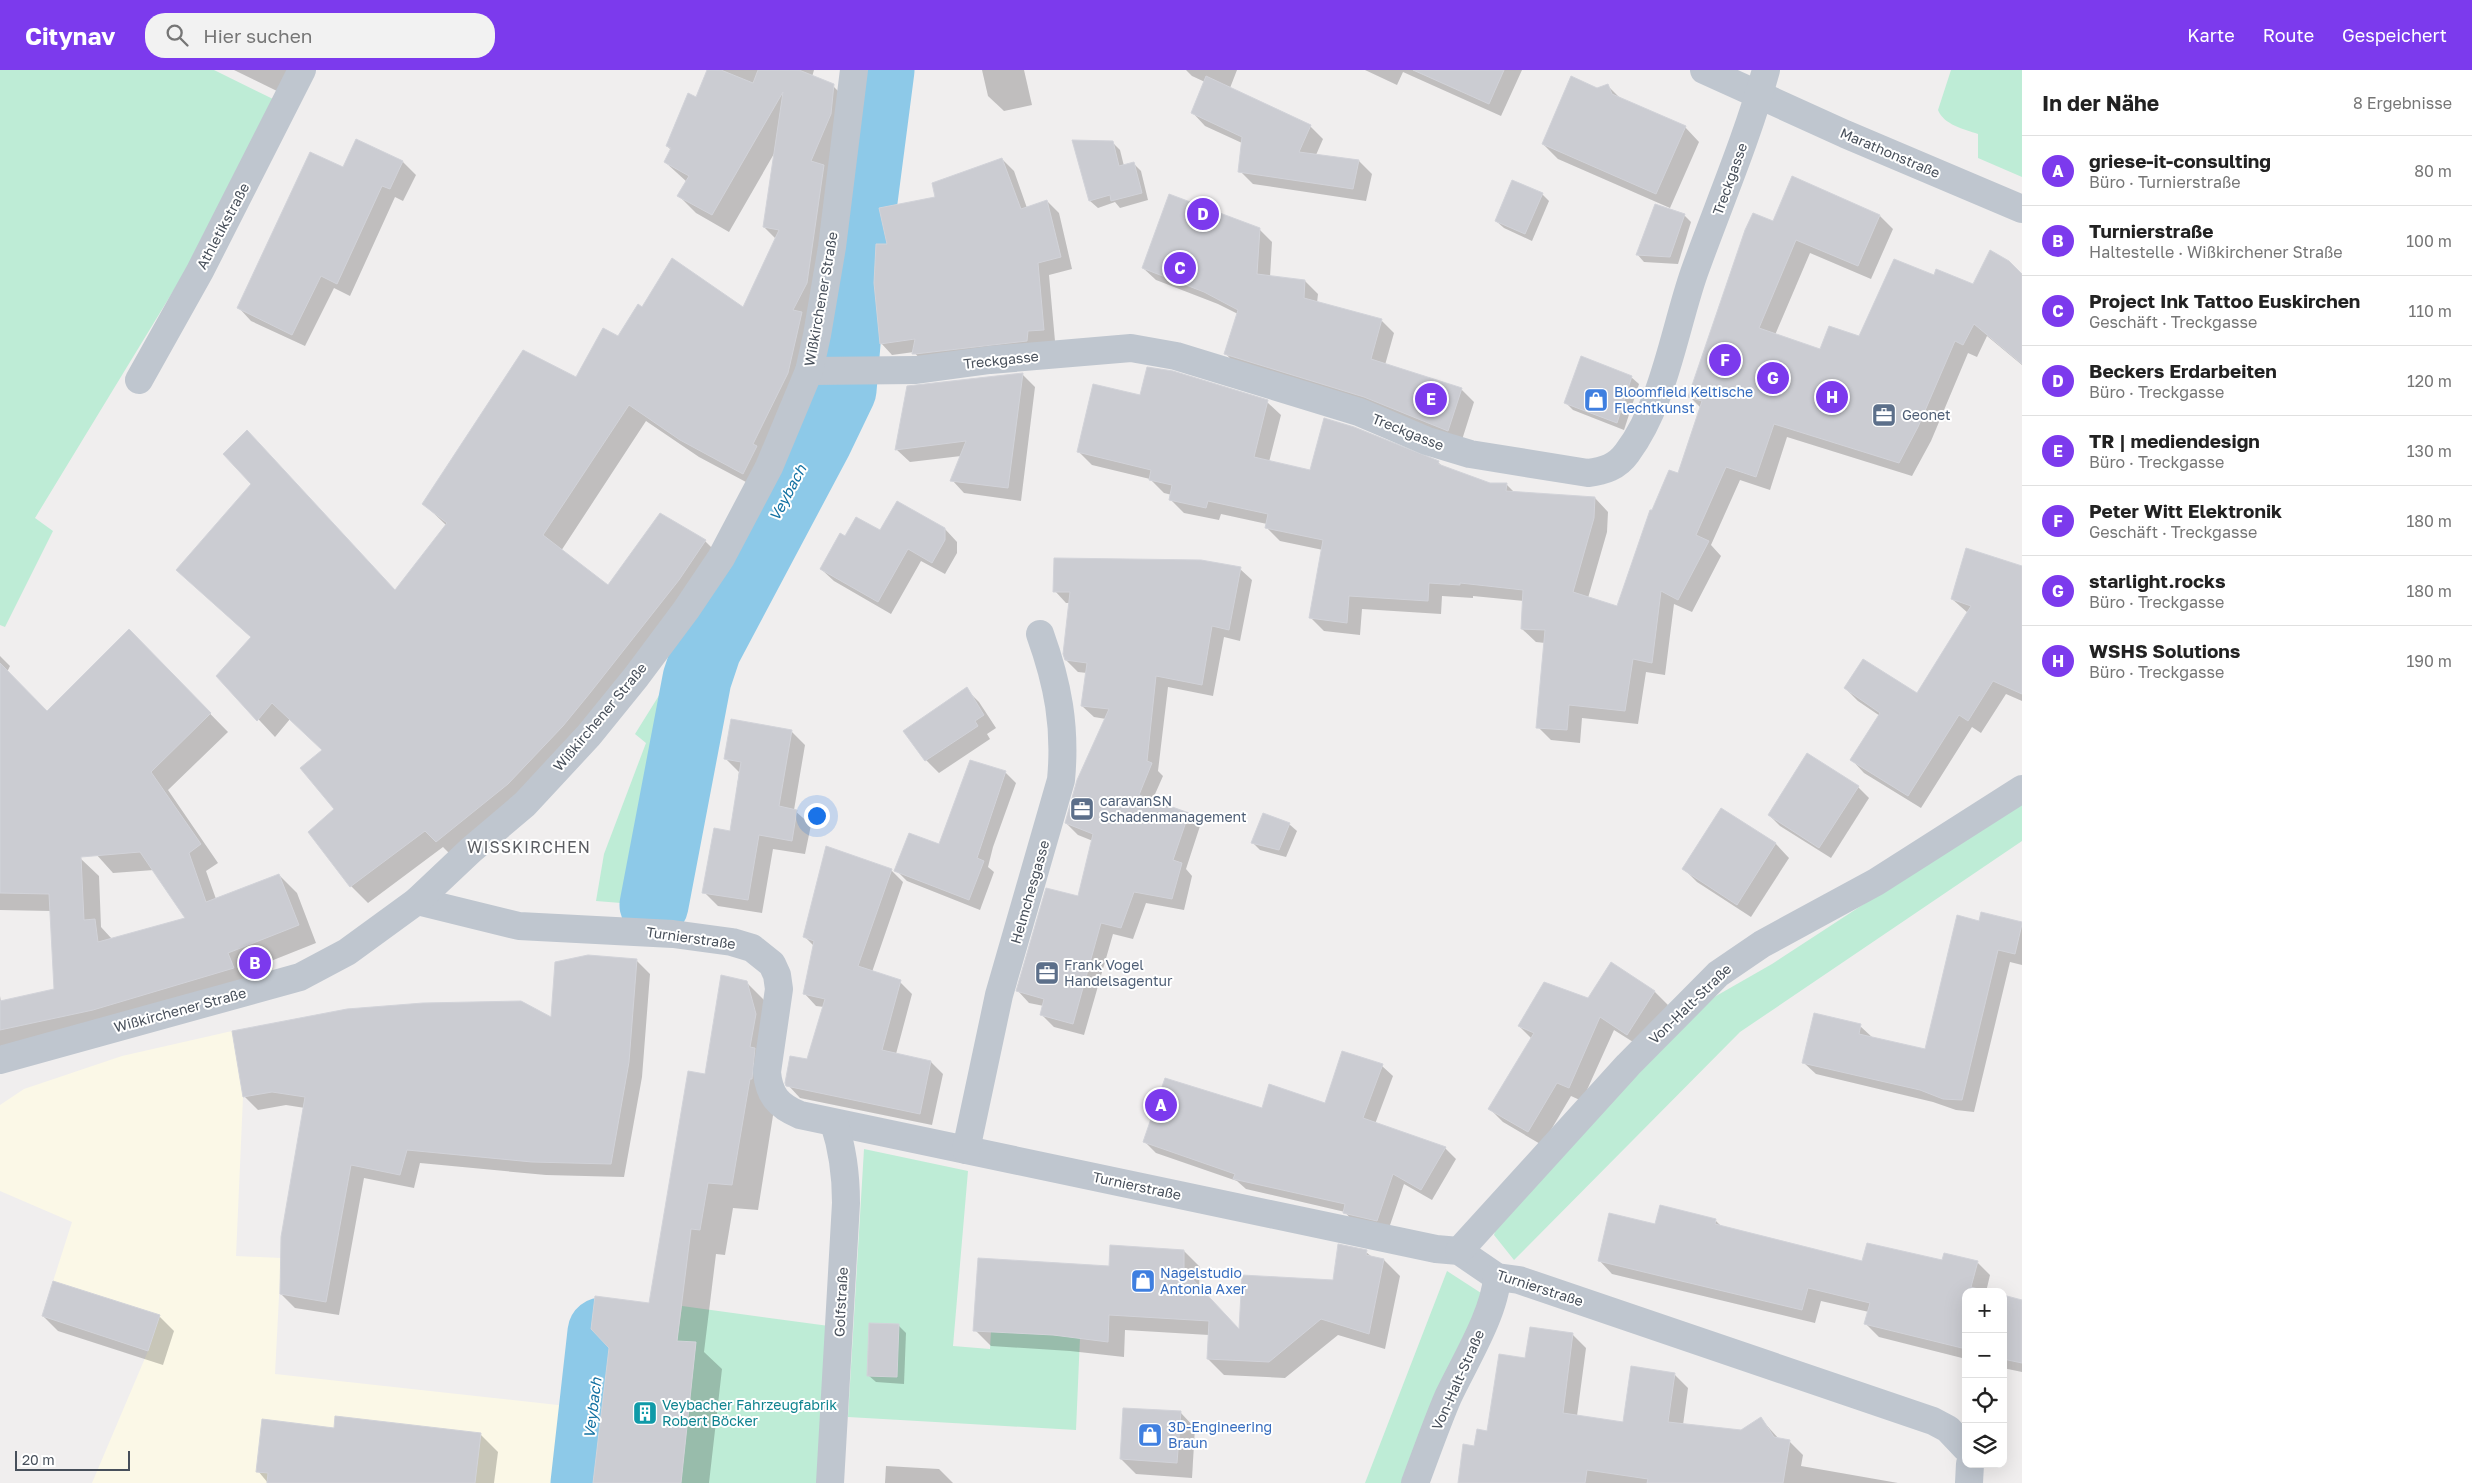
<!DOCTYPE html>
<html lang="de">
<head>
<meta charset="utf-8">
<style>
	:root { --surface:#fff; --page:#f2f2f2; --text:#222; --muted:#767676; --line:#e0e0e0; --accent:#7c3aed }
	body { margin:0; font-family:"Golos Text",sans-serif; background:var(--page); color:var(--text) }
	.controls { position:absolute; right:15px; bottom:15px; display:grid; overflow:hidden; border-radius:10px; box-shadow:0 5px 20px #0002 }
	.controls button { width:45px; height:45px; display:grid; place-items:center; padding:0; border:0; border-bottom:1px solid var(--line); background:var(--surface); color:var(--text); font:25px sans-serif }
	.scale { position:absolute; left:15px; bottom:12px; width:115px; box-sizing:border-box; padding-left:5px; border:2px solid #474f5a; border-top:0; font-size:14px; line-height:18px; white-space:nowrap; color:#474f5a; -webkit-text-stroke:4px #fff; paint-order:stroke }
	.you { position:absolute; left:816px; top:745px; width:18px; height:18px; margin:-12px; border:4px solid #fff; border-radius:50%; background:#1a73e8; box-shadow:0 0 0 8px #1a73e833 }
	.badge { display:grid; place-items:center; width:32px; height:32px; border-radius:50%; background:var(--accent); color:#fff; font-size:16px; font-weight:700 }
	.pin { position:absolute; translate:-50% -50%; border:2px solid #fff; box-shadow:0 1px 5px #0006 }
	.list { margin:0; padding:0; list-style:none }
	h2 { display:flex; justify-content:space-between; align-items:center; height:65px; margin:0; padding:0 20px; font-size:21px }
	h2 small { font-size:16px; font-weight:400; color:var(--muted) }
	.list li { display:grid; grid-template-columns:32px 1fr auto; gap:15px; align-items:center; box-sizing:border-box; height:70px; padding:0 20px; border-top:1px solid var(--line) }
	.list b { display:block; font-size:19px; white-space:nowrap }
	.list p { margin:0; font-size:16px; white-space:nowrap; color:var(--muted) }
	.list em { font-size:16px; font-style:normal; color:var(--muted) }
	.icon { flex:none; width:28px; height:28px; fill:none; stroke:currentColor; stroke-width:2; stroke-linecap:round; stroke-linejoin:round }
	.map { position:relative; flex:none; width:2022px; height:1413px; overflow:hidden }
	header { display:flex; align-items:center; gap:30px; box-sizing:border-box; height:70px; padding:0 25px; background:var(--accent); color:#fff }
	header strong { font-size:24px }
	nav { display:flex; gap:28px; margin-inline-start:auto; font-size:18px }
	.search { width:350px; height:45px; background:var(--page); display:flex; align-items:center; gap:12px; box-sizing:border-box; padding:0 18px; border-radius:20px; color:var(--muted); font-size:19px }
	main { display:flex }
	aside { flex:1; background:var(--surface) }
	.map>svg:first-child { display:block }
	.commercial { fill:#fbf8e7 }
	.green { fill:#beecd6 }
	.shadow { fill:#0003 }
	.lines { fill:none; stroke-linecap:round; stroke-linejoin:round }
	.river { stroke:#8dc9e8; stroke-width:69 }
	.building { fill:#cbccd2; stroke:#d2d3d9; fill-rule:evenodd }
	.minor { stroke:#bfc6cf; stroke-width:28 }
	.labels { text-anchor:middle; stroke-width:4; stroke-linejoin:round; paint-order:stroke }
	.street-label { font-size:14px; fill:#474f5a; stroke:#fff }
	.shop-label { font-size:14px; fill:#366cbe; stroke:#fff; text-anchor:start }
	.service-label { font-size:14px; fill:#4e5e75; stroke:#fff; text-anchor:start }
	.culture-label { font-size:14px; fill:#0d838f; stroke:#fff; text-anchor:start }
	.water-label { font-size:15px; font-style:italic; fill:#1371a2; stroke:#fff }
	.quarter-label { font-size:16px; letter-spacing:1px; fill:#5b5d62; stroke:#fff }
</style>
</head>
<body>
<header>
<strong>Citynav</strong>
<div class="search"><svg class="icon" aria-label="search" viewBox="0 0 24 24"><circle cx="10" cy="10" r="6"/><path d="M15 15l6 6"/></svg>Hier suchen</div>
<nav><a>Karte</a><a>Route</a><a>Gespeichert</a></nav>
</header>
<main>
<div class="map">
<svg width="2022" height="1413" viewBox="0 0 2022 1413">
	<rect width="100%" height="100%" fill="#f0eeee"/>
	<polygon class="commercial" points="232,961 243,1027 236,1186 281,1188 275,1304 576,1337 568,1413 92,1413 148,1281 42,1246 72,1152 0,1121 0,1035 24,1019 122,986"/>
	<g class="green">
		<polygon points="0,0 214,0 273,29 186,200 35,448 53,461 5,557 0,555"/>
		<path d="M1951 0H2022V107L1978 88V64C1964 59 1944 55 1938 40Z"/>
		<polygon points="663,619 674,625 682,639 652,783 646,835 596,831 604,784 646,673 635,664"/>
		<polygon points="2022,731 2022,771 1740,962 1514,1190 1494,1165 1497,1154 1698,940 1716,926 1772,894"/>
		<polygon points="864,1079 968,1101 953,1276 990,1279 991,1261 1080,1267 1076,1360 848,1347"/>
		<polygon points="1447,1201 1481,1223 1477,1242 1442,1311 1403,1413 1365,1413"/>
		<polygon points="682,1236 829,1256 819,1413 681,1413 696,1273 677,1271"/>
		<polygon points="588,1261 611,1263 593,1413 568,1413"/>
	</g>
	<g class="shadow">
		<polygon points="234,0 295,0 281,23"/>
		<polygon points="709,0 814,0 812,7 833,16 850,33 824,231 761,420 699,387 646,351 561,481 608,517 705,471 722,488 607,640 454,788 443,777 368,833 351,816 323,680 290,649 275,667 218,606 252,568 177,500 396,521 446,455 424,434 577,308 618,268 643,239 744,239 776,169 764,157 775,82 729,162 696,143 679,126 687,112 665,92 671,80 667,76 697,28"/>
		<polygon points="982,0 1024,0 1032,35 1004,41 988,26"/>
		<polygon points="1186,0 1237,0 1230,18 1310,56 1323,69 1316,85 1359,91 1372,104 1366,131 1253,114 1240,101 1242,73 1205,56 1192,42 1205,12 1192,6"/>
		<polygon points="1365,0 1522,0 1501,46 1403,2 1397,15"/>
		<polygon points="1607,15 1622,30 1685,57 1699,72 1670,138 1558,89 1543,74 1597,19"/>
		<polygon points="357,71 403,92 416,105 403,131 395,127 350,226 334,218 305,276 251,251 239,238 344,99"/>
		<polygon points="1073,72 1112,72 1120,80 1124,96 1133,93 1141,101 1148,130 1120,138 1115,132 1098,138 1090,131"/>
		<polygon points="1002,89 1014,101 1027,138 1047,131 1059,143 1072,199 1049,205 1055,271 925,295 914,282 892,285 881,273 889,175 936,128"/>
		<polygon points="1542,124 1549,131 1532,171 1504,158 1496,151"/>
		<polygon points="1684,145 1691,152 1678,194 1644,192 1637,184"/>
		<polygon points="1880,146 1893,159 1871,209 1810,183 1775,265 1821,280 1860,267 1934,207 1973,216 2022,206 2022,295 1987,266 1977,287 1968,283 1931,371 1912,406 1787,367 1770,420 1740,410 1711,475 1721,486 1692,542 1674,534 1665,605 1646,602 1638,654 1582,648 1580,673 1551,670 1538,657 1545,573 1536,572 1522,559 1524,531 1473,526 1473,528 1442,526 1441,544 1362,539 1360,565 1324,561 1311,548 1323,480 1280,471 1266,457 1267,454 1221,444 1219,450 1184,443 1170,429 1172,425 1164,423 1150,409 1092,395 1079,382 1141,326 1267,332 1281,345 1269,392 1311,402 1438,392 1444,398 1489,414 1507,415 1515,423 1595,428 1608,442 1607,462 1588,528 1618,537 1653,441 1679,405 1701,338 1690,327 1774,153"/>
		<polygon points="1259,159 1272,172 1270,207 1305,211 1318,224 1317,233 1381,250 1394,263 1385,295 1461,319 1474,332 1461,373 1238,297 1226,284 1238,244 1218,234 1156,210 1143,198"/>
		<polygon points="1022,304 1035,317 1021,431 964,423 952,410 961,386 910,392 897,380"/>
		<polygon points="1631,307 1639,314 1624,360 1573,340 1565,332"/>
		<polygon points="945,459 957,472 957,483 945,504 921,491 891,544 834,511 821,499 845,467 880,462"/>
		<polygon points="2022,497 2022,631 2006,624 1981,663 1972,657 1921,738 1864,703 1852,690 1880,646 1858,631 1845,618 1917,625 1968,543 1952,529"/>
		<polygon points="1240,499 1252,510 1240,571 1224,567 1213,626 1168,617 1158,701 1163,706 1152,731 1188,744 1200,756 1186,799 1192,806 1184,840 1146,833 1133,869 1113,864 1084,965 1054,957 1042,945 1044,936 1029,933 1018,921 1078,828 1093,771 1078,765 1066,753 1106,649 1094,647 1082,636 1087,603 1078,602 1066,590 1070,533 1066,533 1055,521"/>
		<polygon points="129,561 228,662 168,720 218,793 206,801 216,829 279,805 297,823 316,873 246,901 251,916 0,981 0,926 1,932 55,920 51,841 0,840 0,738 80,788 99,806 101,857 112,869 187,848 154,800 113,803 0,677 0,586 10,596 7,602 47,643"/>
		<polygon points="966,619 979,632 996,658 987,664 990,669 939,703 926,690 905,661"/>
		<polygon points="791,661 805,675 794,740 811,755 805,784 773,779 762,843 718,836 704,822 731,762 739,702 725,688"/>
		<polygon points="1005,702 1016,713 993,777 988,797 994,802 980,840 907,811 896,800 940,775"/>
		<polygon points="1858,717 1869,728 1831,788 1780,756 1769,745"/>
		<polygon points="1721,740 1776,774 1789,788 1751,847 1697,812 1684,799"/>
		<polygon points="1289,754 1297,761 1286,787 1260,780 1252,772"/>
		<polygon points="891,800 903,812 872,902 900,912 912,924 896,984 931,992 943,1004 932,1055 800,1028 788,1015 807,991 824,937 816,936 804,923 814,876 804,866"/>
		<polygon points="1980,852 2022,853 2022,895 2010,892 1974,1042 1956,1040 1933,1032 1816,1004 1803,992 1860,956 1873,968 1926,981"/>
		<polygon points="636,890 650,904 642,1007 624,1107 546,1105 420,1093 414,1118 364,1108 339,1245 295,1238 281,1224 305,1038 286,1035 258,1040 244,1026 552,949"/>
		<polygon points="746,912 772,938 775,1033 758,1140 733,1138 725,1185 716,1184 704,1282 722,1299 709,1413 595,1413 650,1234 706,1006"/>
		<polygon points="1655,922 1668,935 1641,977 1614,960 1582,1031 1571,1026 1542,1075 1503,1052 1490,1039 1532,969 1519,956 1588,930"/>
		<polygon points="1382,996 1393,1006 1375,1054 1445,1078 1456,1089 1432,1130 1404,1114 1388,1161 1355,1154 1345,1142 1246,1119 1237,1111 1156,1083 1145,1072 1262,1039 1326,1034"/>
		<polygon points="1716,1151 1722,1157 1863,1193 1977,1192 1990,1205 1986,1222 1966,1222 1966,1289 1879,1267 1866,1254 1869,1242 1821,1231 1815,1253 1612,1204 1599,1190 1655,1156"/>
		<polygon points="1184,1181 1200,1197 1199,1217 1240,1261 1334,1211 1366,1182 1372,1187 1384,1190 1400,1206 1385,1279 1338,1265 1285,1308 1224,1305 1208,1289 1209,1265 1125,1260 1124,1287 1070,1281 991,1276 975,1260 1110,1197"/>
		<polygon points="2003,1227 2022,1231 2022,1302 2003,1298"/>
		<polygon points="43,1246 159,1246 174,1261 163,1295 58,1261"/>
		<polygon points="898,1255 906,1263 904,1314 876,1312 868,1305"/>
		<polygon points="1572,1264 1586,1278 1577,1346 1624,1353 1675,1305 1688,1318 1683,1355 1742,1361 1761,1349 1779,1369 1789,1371 1803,1385 1801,1396 1898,1413 1459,1413 1475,1377 1488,1362 1526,1289"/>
		<polygon points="1180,1342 1195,1358 1192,1408 1136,1404 1121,1389"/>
		<polygon points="335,1359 480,1364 498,1382 494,1413 268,1413 258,1401"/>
		<polygon points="886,1396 939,1399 953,1413 885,1413"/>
	</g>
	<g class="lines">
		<g class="river">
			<polyline points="654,835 697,609 707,579 818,370 842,320 849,239 880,0"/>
			<polyline points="585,1413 602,1262"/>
		</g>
	</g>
	<g class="building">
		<polygon points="707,0 721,0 753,13 758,0 799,0 834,14 831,44 811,91 824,95 807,213 793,240 802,242 788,303 753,374 757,376 743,404 680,370 629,335 543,465 608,515 660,443 706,470 679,510 590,623 563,656 508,714 436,772 425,761 350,817 308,762 334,739 300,698 322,680 272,633 257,651 216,606 251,567 176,500 251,414 223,384 247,360 395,520 447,453 422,434 523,280 576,307 603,258 618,266 638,234 642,237 672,188 743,237 779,160 763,157 783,22 712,145 677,126 689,106 664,92 671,78 666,76 688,23 696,27"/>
		<polygon points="1413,0 1504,0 1489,34"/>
		<polygon points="1206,6 1311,55 1299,82 1359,90 1353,119 1238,102 1242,67 1191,43"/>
		<polygon points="1571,6 1597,18 1608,14 1612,24 1686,56 1656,124 1542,74"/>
		<polygon points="356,69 403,91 390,119 382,116 337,214 321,206 292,265 237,238 310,82 343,97"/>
		<polygon points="1072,70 1113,71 1119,96 1134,92 1142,123 1111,131 1110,125 1089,131"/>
		<polygon points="1002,88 1021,139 1047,130 1061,187 1038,193 1044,260 1028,261 1027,271 915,284 912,284 915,269 880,274 874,213 876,174 887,174 879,138 935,127 932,113"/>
		<polygon points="1792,106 1880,145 1858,196 1796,170 1759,258 1820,279 1829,256 1859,266 1894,189 1934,205 1936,199 1973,214 1990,180 2009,191 2022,204 2022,294 1974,254 1963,275 1955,271 1918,357 1899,393 1774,354 1756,407 1726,397 1696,465 1709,471 1678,530 1661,521 1652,593 1633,589 1625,641 1569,635 1567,660 1536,658 1545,560 1521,559 1523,520 1460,513 1460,515 1429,513 1428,531 1349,526 1347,553 1309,548 1323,470 1265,458 1268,444 1208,431 1206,438 1169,430 1172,415 1149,410 1151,400 1077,382 1093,314 1140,325 1147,297 1173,301 1268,330 1254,387 1310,400 1324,348 1354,357 1439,391 1438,394 1490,413 1507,413 1506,421 1595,427 1594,448 1573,522 1617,536 1650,440 1652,440 1669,400 1678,403 1702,331 1688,327 1745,160 1753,143 1773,151"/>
		<polygon points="1512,110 1543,123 1525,164 1495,151"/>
		<polygon points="1169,124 1260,158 1257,204 1305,210 1304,228 1382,249 1371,289 1462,318 1448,361 1364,327 1224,284 1238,240 1204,222 1142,198"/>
		<polygon points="1655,134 1685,144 1670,187 1636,185"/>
		<polygon points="1581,286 1632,306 1617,353 1564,333"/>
		<polygon points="1023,303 1008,418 950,411 966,371 895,380 907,316"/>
		<polygon points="897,431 945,458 945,470 932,493 908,479 878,532 820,499 840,463 845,466 856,447 880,460"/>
		<polygon points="1966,478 2022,496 2022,624 1993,611 1968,651 1959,645 1908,726 1850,690 1880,643 1844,618 1863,589 1917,623 1971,536 1951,529"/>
		<polygon points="1054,488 1201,490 1241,497 1229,560 1212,556 1202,615 1156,606 1147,691 1152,693 1139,725 1189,743 1173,790 1182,793 1172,829 1134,822 1121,858 1101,853 1073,954 1040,945 1044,929 1016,921 1046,818 1078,826 1093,764 1065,753 1077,710 1109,639 1081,636 1087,593 1065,590 1063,584 1070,522 1053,522"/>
		<path d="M129 559 211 643 151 702 201 774 189 783 206 832 279 804 299 855 228 883 234 898 93 940 0 960V931L54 919 49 824 0 823V593L47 641ZM140 782 185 848 98 872 95 849 84 850 81 787Z"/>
		<polygon points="967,617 984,645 975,651 978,656 925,691 903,661"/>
		<polygon points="731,649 792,660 779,736 797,740 792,771 759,765 748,830 702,823 714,758 730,761 741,692 724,689"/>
		<polygon points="1807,683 1859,716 1819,778 1768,745"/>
		<polygon points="970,690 1006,701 977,788 984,791 969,830 894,801 909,763 939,774"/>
		<polygon points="1721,738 1776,773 1737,835 1682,799"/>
		<polygon points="1263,743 1290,753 1279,780 1251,773"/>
		<polygon points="826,776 892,799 858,896 901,910 882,980 931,991 920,1044 786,1016 785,1013 790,986 807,989 825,929 803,924 814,871 803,867"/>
		<polygon points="1981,842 2022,852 2022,854 2015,884 1998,880 1962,1030 1943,1029 1920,1020 1802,993 1814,943 1861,954 1859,964 1925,979 1957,845 1979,851"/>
		<polygon points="588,885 637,889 629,992 611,1094 532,1092 407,1080 400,1105 351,1095 326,1232 280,1224 281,1167 305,1027 272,1022 243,1027 232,961 347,939 423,933 521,931 551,947 555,892"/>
		<polygon points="1611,892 1655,921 1627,965 1600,947 1569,1018 1557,1013 1528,1062 1488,1039 1534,963 1518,956 1544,912 1588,928"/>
		<polygon points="721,905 747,911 756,944 750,977 755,978 752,1009 750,1009 732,1115 708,1113 700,1160 691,1159 677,1271 696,1272 681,1413 593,1413 609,1278 591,1259 595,1226 649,1233 688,1001 705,1004"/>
		<polygon points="1342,981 1383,994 1363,1048 1446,1077 1421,1120 1393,1104 1377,1151 1343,1143 1345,1134 1233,1109 1235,1104 1143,1072 1165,1008 1262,1038 1269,1014 1325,1033"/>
		<polygon points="1660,1135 1716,1149 1715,1154 1862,1191 1867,1173 1942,1190 1944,1183 1978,1191 1971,1217 1989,1222 1966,1222 1966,1279 1864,1254 1870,1233 1808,1218 1802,1240 1598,1191 1609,1143 1655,1154"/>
		<polygon points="1338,1174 1367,1180 1366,1185 1384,1189 1369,1264 1321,1249 1269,1292 1207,1289 1209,1251 1109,1245 1108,1272 1053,1265 973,1261 978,1188 1109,1196 1110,1175 1184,1180 1184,1200 1239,1259 1242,1205 1333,1210"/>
		<polygon points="53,1211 160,1245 148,1281 42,1246"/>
		<polygon points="2003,1225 2022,1230 2022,1293 2003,1289"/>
		<polygon points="869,1253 899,1254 897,1307 867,1306"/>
		<polygon points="1530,1257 1573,1263 1563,1343 1623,1352 1631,1296 1675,1303 1668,1352 1741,1360 1761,1347 1774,1367 1790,1370 1783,1413 1647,1413 1648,1409 1587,1400 1585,1413 1458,1413 1463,1374 1474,1376 1477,1359 1487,1361 1499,1284 1525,1288"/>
		<polygon points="1123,1338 1181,1341 1177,1393 1120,1389"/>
		<polygon points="335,1346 481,1363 475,1413 267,1413 268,1403 256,1402 262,1349 334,1358"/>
	</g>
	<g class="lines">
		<g class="minor">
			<polyline points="1704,0 1845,64 2022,139"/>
			<path d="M809 301 916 300 990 290 1131 278 1176 286 1359 342 1427 371 1470 384 1588 403C1604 401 1617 397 1627 383 1664 334 1674 261 1694 203 1718 136 1747 69 1766 0"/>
			<polyline points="139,310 200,201 302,0"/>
			<path d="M417 831 519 856 673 864 732 872 752 878 772 894 777 905 779 919 767 1002C769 1025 778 1036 800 1045L1436 1179 1459 1181 1497 1207 1519 1210 1933 1351 1948 1359 1966 1378"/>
			<polyline points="0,990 300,907 347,882 417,831 471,780 525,734 589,665 636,607 686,540 721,488 769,397 809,301 817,265 832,177 854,0"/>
			<path d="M966 1080 999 925 1061 710C1066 657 1058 614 1040 564"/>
			<polyline points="1459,1181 1628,995 1718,904 1762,874 1876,812 2022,719"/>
			<path d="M830 1413 846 1133C846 1105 843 1080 834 1053"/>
			<path d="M1415 1413C1426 1384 1436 1355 1448 1327 1464 1293 1495 1243 1497 1207"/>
			<polyline points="1969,1413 1970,1394"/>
		</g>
	</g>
	<defs>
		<symbol id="shop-square" viewBox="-11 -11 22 22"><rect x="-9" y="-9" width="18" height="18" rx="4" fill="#3f7fe0" stroke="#fff"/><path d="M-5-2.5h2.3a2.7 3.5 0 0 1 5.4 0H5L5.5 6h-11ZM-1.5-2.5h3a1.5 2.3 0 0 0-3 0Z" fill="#fff"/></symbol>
		<symbol id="office-square" viewBox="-11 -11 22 22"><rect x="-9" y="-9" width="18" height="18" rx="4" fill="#5c6f8a" stroke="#fff"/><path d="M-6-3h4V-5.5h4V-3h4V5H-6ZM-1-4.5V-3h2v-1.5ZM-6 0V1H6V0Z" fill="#fff"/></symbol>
		<symbol id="building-square" viewBox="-11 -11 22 22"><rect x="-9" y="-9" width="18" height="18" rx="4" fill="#0f9aa8" stroke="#fff"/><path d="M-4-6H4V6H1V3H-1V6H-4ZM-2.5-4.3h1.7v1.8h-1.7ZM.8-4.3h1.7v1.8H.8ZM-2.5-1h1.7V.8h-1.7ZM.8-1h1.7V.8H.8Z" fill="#fff"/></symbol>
	</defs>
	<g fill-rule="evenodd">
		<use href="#shop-square" x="1582" y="316" width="28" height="28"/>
		<use href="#office-square" x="1870" y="331" width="28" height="28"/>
		<use href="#office-square" x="1068" y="725" width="28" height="28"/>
		<use href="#office-square" x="1033" y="889" width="28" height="28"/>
		<use href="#shop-square" x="1129" y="1197" width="28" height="28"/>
		<use href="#building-square" x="631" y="1329" width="28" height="28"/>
		<use href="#shop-square" x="1136" y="1351" width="28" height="28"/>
	</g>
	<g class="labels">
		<g class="street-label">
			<text transform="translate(1890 83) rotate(23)" y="5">Marathonstraße</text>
			<text transform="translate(1730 109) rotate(-70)" y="5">Treckgasse</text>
			<text transform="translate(223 156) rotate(-62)" y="5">Athletikstraße</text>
			<text transform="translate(821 229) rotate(-80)" y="5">Wißkirchener Straße</text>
			<text transform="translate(1001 290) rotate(-6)" y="5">Treckgasse</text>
			<text transform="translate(1408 362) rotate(22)" y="5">Treckgasse</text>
			<text transform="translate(600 647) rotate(-50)" y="5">Wißkirchener Straße</text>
			<text transform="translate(1030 822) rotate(-74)" y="5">Helmchesgasse</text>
			<text transform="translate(691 868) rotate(8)" y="5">Turnierstraße</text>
			<text transform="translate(1690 934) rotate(-44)" y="5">Von-Halt-Straße</text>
			<text transform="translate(180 940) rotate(-15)" y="5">Wißkirchener Straße</text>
			<text transform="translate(1137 1116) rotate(12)" y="5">Turnierstraße</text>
			<text transform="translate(1540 1218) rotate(18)" y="5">Turnierstraße</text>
			<text transform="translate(841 1232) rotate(-87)" y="5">Golfstraße</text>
			<text transform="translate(1458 1310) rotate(-66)" y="5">Von-Halt-Straße</text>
		</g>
		<g class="shop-label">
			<text x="1614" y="327">Bloomfield Keltische<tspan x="1614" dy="16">Flechtkunst</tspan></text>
			<text x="1160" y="1208">Nagelstudio<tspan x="1160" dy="16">Antonia Axer</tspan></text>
			<text x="1168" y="1362">3D-Engineering<tspan x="1168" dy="16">Braun</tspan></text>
		</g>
		<g class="service-label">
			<text x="1902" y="350">Geonet</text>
			<text x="1100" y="736">caravanSN<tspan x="1100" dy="16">Schadenmanagement</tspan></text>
			<text x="1064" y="900">Frank Vogel<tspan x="1064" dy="16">Handelsagentur</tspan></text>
		</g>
		<g class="culture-label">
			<text x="662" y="1340">Veybacher Fahrzeugfabrik<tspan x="662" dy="16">Robert Böcker</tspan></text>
		</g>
		<g class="water-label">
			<text transform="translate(788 423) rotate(-62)" y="5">Veybach</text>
			<text transform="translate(593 1338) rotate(-83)" y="5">Veybach</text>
		</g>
		<g class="quarter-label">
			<text x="529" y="783">WISSKIRCHEN</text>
		</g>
	</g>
</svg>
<div class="controls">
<button>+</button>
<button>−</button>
<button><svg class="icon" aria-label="locate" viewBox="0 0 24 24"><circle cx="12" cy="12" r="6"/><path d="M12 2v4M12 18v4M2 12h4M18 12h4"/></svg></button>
<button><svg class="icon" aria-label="layers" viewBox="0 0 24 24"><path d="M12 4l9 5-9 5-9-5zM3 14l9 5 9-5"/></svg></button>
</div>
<div class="scale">20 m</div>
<div class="you"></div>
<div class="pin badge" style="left:1161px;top:1035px">A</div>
<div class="pin badge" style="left:255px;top:893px">B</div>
<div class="pin badge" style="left:1180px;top:198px">C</div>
<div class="pin badge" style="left:1203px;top:144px">D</div>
<div class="pin badge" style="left:1431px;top:329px">E</div>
<div class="pin badge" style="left:1725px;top:290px">F</div>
<div class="pin badge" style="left:1773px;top:308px">G</div>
<div class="pin badge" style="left:1832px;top:327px">H</div>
</div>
<aside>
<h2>In der Nähe<small>8 Ergebnisse</small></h2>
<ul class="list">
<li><span class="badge">A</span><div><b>griese-it-consulting</b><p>Büro · Turnierstraße</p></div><em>80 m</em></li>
<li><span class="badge">B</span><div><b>Turnierstraße</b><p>Haltestelle · Wißkirchener Straße</p></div><em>100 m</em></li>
<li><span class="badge">C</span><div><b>Project Ink Tattoo Euskirchen</b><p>Geschäft · Treckgasse</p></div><em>110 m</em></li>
<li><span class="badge">D</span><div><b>Beckers Erdarbeiten</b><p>Büro · Treckgasse</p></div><em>120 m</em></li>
<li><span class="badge">E</span><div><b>TR | mediendesign</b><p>Büro · Treckgasse</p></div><em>130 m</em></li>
<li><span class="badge">F</span><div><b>Peter Witt Elektronik</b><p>Geschäft · Treckgasse</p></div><em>180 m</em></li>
<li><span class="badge">G</span><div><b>starlight.rocks</b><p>Büro · Treckgasse</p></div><em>180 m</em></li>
<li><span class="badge">H</span><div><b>WSHS Solutions</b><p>Büro · Treckgasse</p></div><em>190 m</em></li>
</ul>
</aside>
</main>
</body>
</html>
